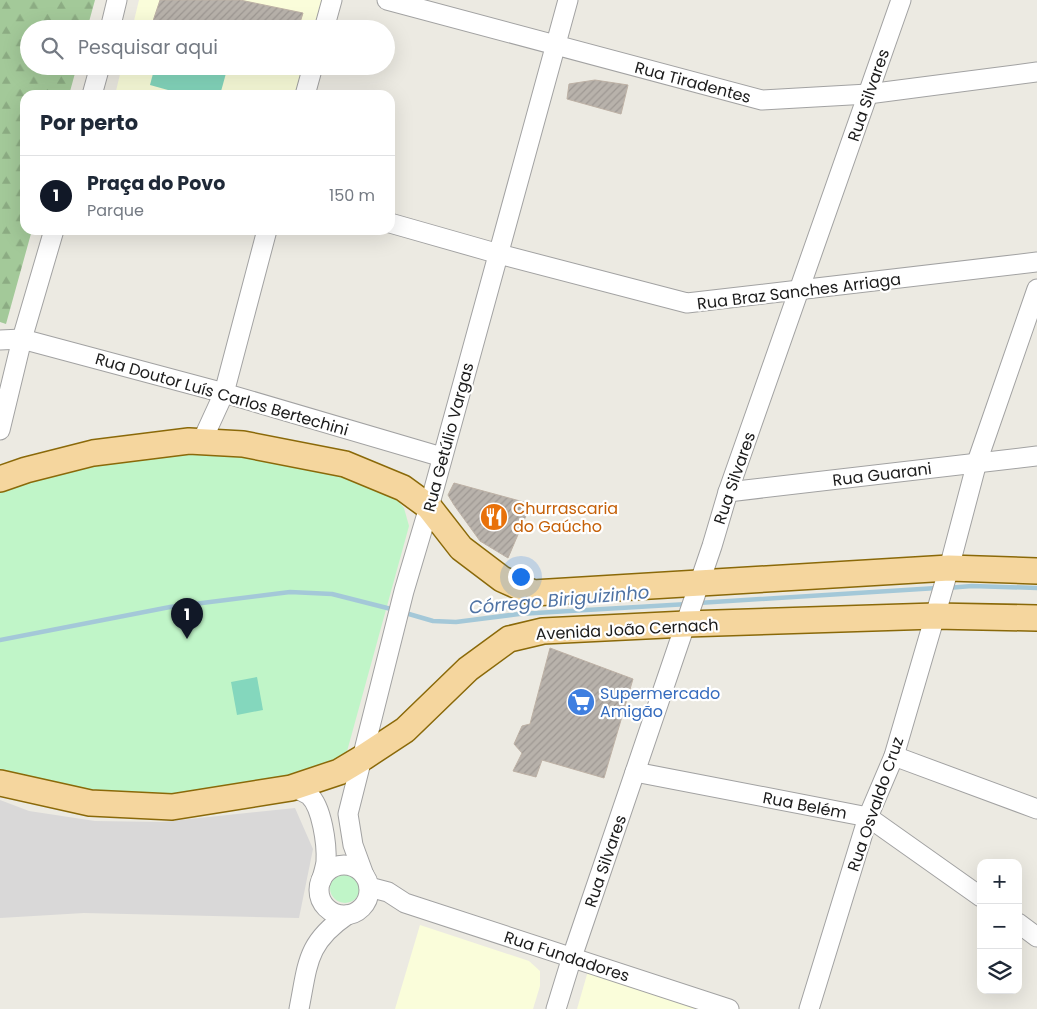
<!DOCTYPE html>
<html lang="pt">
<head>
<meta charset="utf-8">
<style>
	:root { --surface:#fff; --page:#f2f2f3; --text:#1f2937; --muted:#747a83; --line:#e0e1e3; --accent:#111827 }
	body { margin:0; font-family:Poppins,sans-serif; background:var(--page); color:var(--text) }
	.controls { position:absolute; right:15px; bottom:15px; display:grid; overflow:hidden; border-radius:10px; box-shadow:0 5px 20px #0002 }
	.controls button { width:45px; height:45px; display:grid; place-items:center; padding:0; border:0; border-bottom:1px solid var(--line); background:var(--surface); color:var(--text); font:25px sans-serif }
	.you { position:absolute; left:520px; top:576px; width:18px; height:18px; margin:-12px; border:4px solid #fff; border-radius:50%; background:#1a73e8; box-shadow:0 0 0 8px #1a73e833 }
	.badge { display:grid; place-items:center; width:32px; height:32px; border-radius:50%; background:var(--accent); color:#fff; font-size:16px; font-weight:700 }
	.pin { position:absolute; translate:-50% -41px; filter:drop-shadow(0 1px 2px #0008) }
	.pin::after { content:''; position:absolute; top:26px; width:18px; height:15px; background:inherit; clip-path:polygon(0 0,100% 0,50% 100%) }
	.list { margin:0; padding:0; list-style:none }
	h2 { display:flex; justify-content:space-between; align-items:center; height:65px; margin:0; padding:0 20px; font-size:21px }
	h2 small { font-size:16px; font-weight:400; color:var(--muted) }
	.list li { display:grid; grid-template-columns:32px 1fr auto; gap:15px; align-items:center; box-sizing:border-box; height:80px; padding:0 20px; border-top:1px solid var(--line) }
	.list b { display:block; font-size:19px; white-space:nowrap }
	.list p { margin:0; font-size:16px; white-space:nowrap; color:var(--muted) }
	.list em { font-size:16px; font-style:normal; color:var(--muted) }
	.icon { flex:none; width:28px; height:28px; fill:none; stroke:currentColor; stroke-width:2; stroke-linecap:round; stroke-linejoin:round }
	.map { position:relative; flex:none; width:1037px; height:1009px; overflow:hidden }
	.search { position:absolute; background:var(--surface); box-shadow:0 5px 20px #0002; left:20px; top:20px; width:375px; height:55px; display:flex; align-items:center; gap:12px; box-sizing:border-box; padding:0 18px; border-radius:28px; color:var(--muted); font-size:19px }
	.panel { position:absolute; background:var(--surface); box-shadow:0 5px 20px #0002; left:20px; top:90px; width:375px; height:145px; border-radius:15px }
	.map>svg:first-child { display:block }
	.residential { fill:#d9d8d8 }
	.education { fill:#fafdda }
	.forest { fill:url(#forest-firs) }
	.park { fill:#c0f5c8 }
	.pitch { fill:#84d7bd }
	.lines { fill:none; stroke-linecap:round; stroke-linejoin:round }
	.stream { stroke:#a4c8d8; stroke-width:4.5 }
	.building { fill:url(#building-hatch); stroke:#bdb1a5 }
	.minor-casing { stroke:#a2a2a2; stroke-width:21 }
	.major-casing { stroke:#8a6909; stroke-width:28 }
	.minor { stroke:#fff; stroke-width:19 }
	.major { stroke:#f5d69e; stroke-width:25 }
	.labels { text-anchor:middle; stroke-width:4.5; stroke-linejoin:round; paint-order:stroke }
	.street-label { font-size:16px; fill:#1b1b1b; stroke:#fff }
	.food-label { font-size:16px; fill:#c56008; stroke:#fff; text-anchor:start }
	.shop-label { font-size:16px; fill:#366cbe; stroke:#fff; text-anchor:start }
	.water-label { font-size:18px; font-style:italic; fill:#4f73a4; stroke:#fff }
</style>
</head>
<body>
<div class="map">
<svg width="1037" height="1009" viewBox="0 0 1037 1009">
	<defs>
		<pattern id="forest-firs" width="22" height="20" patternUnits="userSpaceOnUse" patternTransform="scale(1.25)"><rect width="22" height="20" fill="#a3c999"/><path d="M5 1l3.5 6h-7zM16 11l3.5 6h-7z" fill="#8cac83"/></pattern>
		<pattern id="building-hatch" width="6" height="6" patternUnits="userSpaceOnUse" patternTransform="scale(1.25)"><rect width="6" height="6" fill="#b8b2ab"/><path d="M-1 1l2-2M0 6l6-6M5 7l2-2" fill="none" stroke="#9e9893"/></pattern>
	</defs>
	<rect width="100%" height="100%" fill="#eceae2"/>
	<polygon class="residential" points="0,800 29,811 95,821 161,822 295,808 313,849 299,918 84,913 0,918"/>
	<g class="education">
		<polygon points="139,0 325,0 318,29 132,29"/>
		<polygon points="122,66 309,66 301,95 115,95"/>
		<polygon points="420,925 529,961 540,971 540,986 533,1009 395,1009"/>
		<polygon points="588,971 715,1009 577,1009"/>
	</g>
	<polygon class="forest" points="0,0 95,0 87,29 29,29 29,66 77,66 69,95 25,95 25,230 32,230 6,324 0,322"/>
	<g class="park">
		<polygon points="192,447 317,464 389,491 404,508 409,526 346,755 326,768 207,795 121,797 0,774 0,488 34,476"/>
		<circle cx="345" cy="888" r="15"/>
	</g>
	<g class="pitch">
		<polygon points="155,66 228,66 220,95 186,95 150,85"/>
		<polygon points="257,677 263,710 237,715 231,682"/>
	</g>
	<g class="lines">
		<g class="stream">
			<polyline points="947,588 972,586 1037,588"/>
			<polyline points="698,603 937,588"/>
			<polyline points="402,612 433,621 456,622 519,614 688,604"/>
			<polyline points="0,640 170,607 290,592 332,594 395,610"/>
		</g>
	</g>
	<g class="building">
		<polygon points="160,0 240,0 303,13 298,29 176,29 153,21"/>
		<polygon points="595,80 628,85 621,114 567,99 569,84"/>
		<polygon points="454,483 531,504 508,558 480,541 454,505 448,495"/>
		<polygon points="550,648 633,679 604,778 542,760 536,777 513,771 522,753 514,744 522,726 530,724"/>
	</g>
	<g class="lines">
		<defs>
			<g id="minor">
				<polyline points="387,0 762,100 868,94 1037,72"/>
				<polyline points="110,29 117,0"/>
				<polyline points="324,29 332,0"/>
				<polyline points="92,95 100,66"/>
				<polyline points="305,95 313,66"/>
				<polyline points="390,223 499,254 687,303 1037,262"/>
				<polyline points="0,340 22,339 224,393 442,457"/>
				<polyline points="0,430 22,339 54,230"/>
				<polyline points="202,441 224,393 267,230"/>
				<polyline points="728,492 1037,456"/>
				<polyline points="894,756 1037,809"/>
				<polyline points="635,772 868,817 981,897"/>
				<path d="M291 788C297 789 303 791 309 795 322 807 327 844 326 862 325 868 323 875 321 881"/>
				<circle cx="344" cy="890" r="25"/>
				<polyline points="364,875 353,845 348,814 404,591 429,507 568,0"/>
				<polyline points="369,887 388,892 405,903 729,1009"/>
				<polyline points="1018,923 1037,937"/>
				<path d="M299 1009C308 964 306 943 347 915"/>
				<polyline points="556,1009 572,957 712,546 728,492 901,0"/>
				<polyline points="809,1009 868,817 894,756 949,568 977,462 1037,289"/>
			</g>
			<g id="major">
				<polyline points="0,479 26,470 93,453 189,441 243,444 345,464 403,488 429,507 461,548 502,579 533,593 949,568 1037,571"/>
				<polyline points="0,783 90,803 172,807 291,788 339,772 364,757 405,730 468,669 509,639 543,631 686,624 935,616 1037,618"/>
			</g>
		</defs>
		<use href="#minor" class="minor-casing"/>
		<use href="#major" class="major-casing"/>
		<use href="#minor" class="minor"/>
		<use href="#major" class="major"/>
	</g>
	<defs>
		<symbol id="restaurant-disc" viewBox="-11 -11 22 22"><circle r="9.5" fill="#e8710a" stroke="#fff"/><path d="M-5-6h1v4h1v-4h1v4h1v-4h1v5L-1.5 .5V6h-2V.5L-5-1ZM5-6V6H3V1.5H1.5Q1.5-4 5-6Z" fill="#fff"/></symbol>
		<symbol id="supermarket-disc" viewBox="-11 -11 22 22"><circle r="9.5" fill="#3f7fe0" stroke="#fff"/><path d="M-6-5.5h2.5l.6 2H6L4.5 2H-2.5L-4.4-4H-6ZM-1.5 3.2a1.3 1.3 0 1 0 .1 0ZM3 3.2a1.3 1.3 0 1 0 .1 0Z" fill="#fff"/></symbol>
	</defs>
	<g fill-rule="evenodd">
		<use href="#restaurant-disc" x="478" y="501" width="32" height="32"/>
		<use href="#supermarket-disc" x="565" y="686" width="32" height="32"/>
	</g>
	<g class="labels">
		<g class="street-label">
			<text transform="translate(693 82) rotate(15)" y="6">Rua Tiradentes</text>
			<text transform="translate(868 95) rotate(-71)" y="6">Rua Silvares</text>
			<text transform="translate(799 291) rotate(-7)" y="6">Rua Braz Sanches Arriaga</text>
			<text transform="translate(222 394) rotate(16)" y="6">Rua Doutor Luís Carlos Bertechini</text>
			<text transform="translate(448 437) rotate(-75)" y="6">Rua Getúlio Vargas</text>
			<text transform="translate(882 474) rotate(-7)" y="6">Rua Guarani</text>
			<text transform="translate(734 478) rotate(-71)" y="6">Rua Silvares</text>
			<text transform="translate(627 629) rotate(-3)" y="6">Avenida João Cernach</text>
			<text transform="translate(875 804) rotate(-71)" y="6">Rua Osvaldo Cruz</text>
			<text transform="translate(805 805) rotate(11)" y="6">Rua Belém</text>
			<text transform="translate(605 861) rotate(-71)" y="6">Rua Silvares</text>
			<text transform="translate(567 956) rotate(18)" y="6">Rua Fundadores</text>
		</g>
		<g class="food-label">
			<text x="513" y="514">Churrascaria<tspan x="513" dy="18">do Gaúcho</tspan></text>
		</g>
		<g class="shop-label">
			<text x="600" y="699">Supermercado<tspan x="600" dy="18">Amigão</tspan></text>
		</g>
		<g class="water-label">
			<text transform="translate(559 600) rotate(-5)" y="6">Córrego Biriguizinho</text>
		</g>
	</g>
</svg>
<div class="controls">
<button>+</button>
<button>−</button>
<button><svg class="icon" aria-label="layers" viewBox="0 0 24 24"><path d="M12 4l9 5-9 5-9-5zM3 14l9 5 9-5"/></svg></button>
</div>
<div class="you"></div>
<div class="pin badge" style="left:187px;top:639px">1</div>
<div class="search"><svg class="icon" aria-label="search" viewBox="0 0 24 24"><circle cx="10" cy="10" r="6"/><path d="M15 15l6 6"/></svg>Pesquisar aqui</div>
<section class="panel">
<h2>Por perto<small></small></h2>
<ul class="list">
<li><span class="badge">1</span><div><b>Praça do Povo</b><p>Parque</p></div><em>150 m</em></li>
</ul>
</section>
</div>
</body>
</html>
